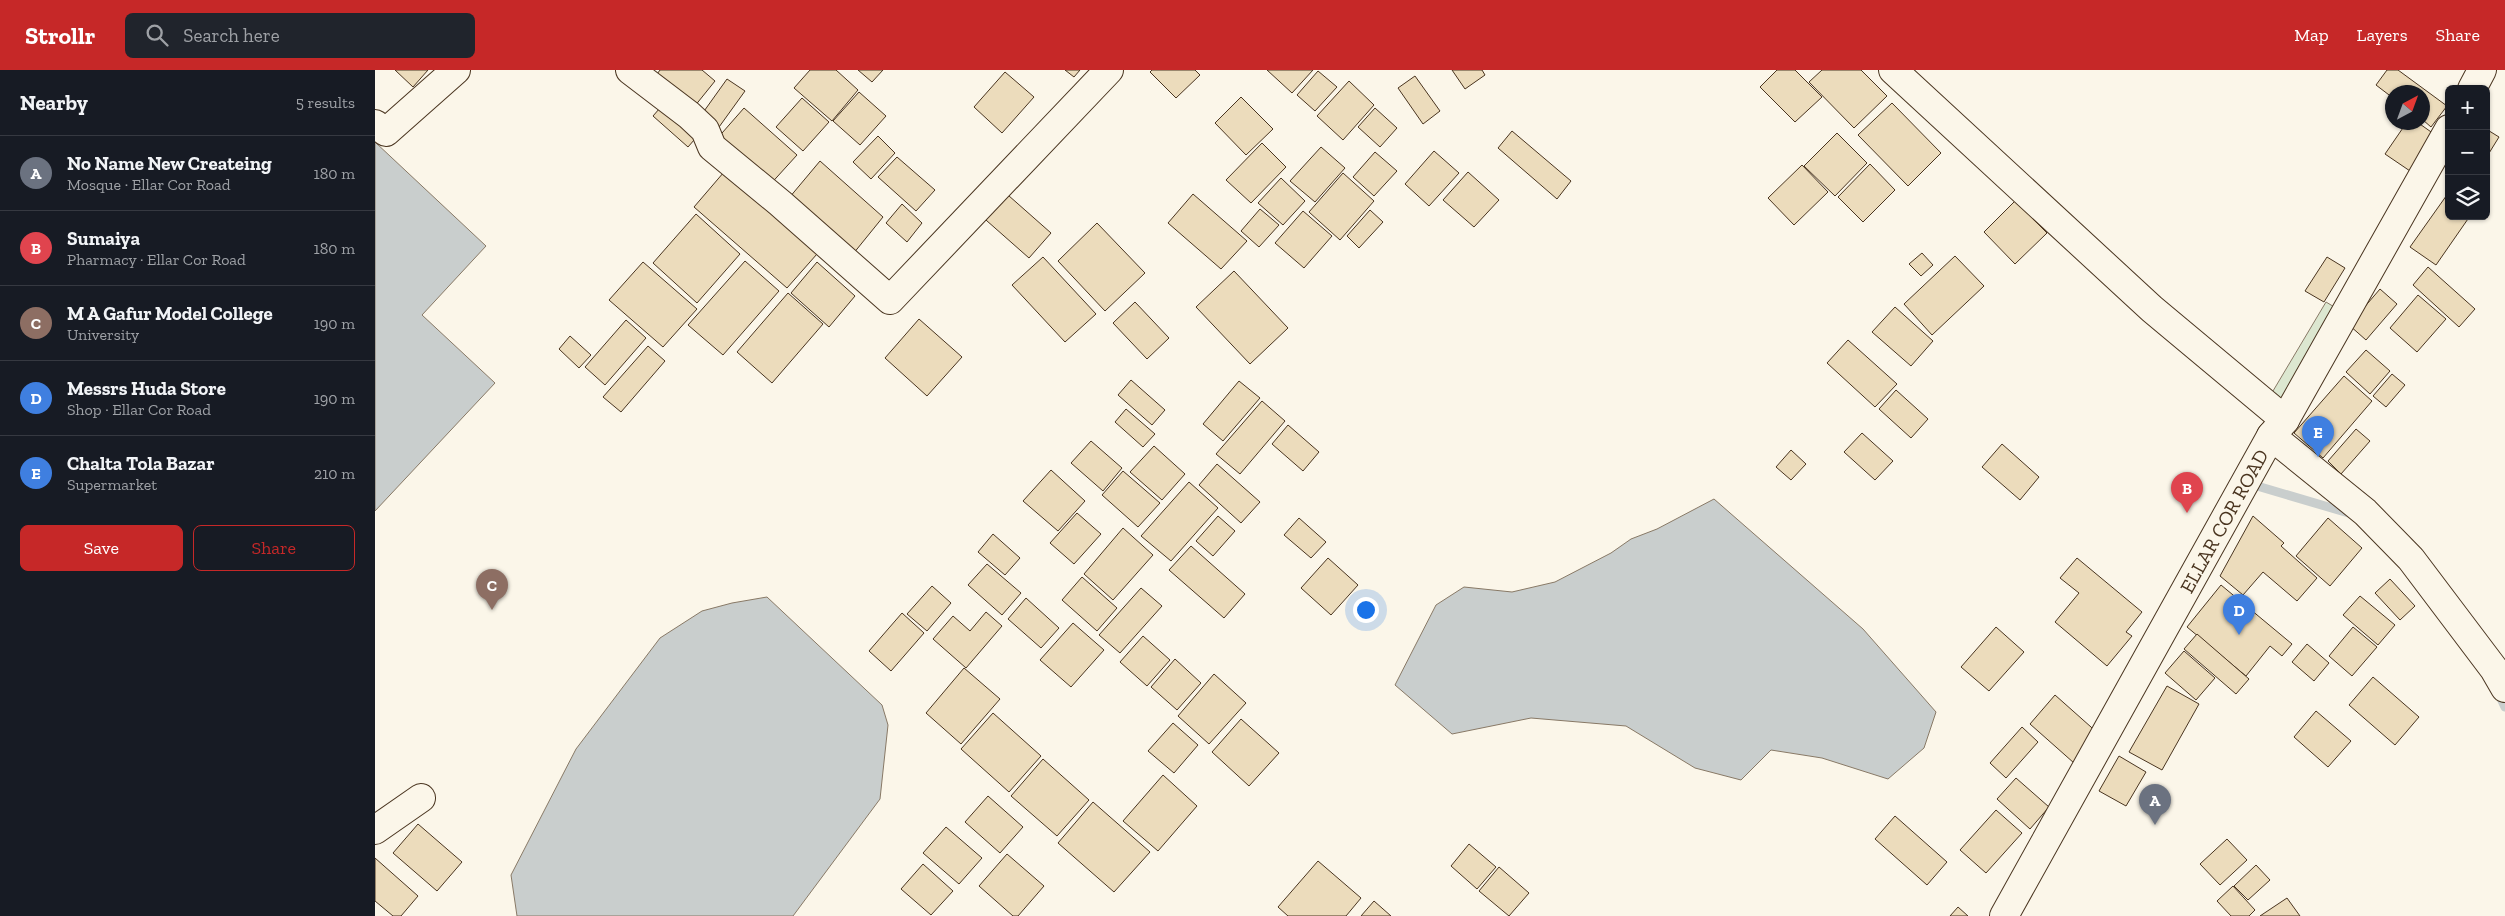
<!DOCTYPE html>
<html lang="en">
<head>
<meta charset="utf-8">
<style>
	:root { --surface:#171b24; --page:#20242c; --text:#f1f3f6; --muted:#9ea1a6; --line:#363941; --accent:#c62828 }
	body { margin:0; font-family:"Zilla Slab",serif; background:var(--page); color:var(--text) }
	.controls { position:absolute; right:15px; top:15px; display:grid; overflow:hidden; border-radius:8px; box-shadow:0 1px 4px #0004 }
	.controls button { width:45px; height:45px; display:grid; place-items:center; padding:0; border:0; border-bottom:1px solid var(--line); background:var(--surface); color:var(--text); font:25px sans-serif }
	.compass { position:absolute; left:2010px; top:15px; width:45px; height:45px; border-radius:50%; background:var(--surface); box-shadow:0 1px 4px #0004; rotate:41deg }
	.you { position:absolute; left:990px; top:539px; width:18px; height:18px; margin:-12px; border:4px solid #fff; border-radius:50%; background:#1a73e8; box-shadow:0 0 0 8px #1a73e833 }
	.badge { display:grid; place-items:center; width:32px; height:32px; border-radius:50%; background:var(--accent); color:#fff; font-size:16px; font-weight:700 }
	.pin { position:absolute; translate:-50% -41px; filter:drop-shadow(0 1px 2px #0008) }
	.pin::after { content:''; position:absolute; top:26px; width:18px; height:15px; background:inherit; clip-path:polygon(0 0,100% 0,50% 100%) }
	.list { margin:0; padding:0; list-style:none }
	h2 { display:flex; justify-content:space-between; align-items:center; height:65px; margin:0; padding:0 20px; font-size:21px }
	h2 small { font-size:16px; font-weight:400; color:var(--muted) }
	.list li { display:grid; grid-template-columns:32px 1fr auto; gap:15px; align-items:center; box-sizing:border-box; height:75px; padding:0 20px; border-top:1px solid var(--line) }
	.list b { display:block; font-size:19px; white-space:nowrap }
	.list p { margin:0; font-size:16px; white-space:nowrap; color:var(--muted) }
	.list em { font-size:16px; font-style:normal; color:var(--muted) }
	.actions { display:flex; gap:10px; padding:15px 20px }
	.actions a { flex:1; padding:11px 0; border:1px solid var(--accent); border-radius:8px; text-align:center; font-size:18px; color:var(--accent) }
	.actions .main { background:var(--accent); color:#fff }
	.icon { flex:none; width:28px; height:28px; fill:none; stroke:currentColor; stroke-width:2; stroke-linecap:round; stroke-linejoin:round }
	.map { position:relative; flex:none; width:2130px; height:846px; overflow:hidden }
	header { display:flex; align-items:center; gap:30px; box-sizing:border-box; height:70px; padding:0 25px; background:var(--accent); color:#fff }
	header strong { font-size:24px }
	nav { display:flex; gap:28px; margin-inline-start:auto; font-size:18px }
	.search { width:350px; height:45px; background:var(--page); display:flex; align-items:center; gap:12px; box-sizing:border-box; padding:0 18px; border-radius:8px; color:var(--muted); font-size:19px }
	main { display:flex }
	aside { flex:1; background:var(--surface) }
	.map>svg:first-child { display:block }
	.green { fill:#dce7d0; stroke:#887966 }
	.water { fill:#c9cecd; stroke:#887966 }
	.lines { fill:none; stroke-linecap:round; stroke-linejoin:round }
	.stream { stroke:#c9cecd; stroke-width:9 }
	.building { fill:#ecdcbc; stroke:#4a3520 }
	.minor-casing { stroke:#4a3520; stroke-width:30 }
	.major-casing { stroke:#4a3520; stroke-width:30 }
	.minor { stroke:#fbf6e9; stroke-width:28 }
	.major { stroke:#fbf6e9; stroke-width:28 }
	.labels { text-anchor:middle; stroke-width:4; stroke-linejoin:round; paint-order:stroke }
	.street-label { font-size:20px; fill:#4a3520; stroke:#fbf6e9 }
</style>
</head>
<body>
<header>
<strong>Strollr</strong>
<div class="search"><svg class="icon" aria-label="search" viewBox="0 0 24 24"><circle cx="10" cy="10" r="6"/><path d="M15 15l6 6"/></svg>Search here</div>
<nav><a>Map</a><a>Layers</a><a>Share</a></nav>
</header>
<main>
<aside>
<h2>Nearby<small>5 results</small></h2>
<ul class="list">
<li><span class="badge" style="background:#6b7280">A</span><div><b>No Name New Createing</b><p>Mosque · Ellar Cor Road</p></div><em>180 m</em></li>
<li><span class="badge" style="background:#e0444e">B</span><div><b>Sumaiya</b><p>Pharmacy · Ellar Cor Road</p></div><em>180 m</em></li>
<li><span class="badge" style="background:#8d6e63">C</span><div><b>M A Gafur Model College</b><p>University</p></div><em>190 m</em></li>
<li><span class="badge" style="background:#3f7fe0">D</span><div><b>Messrs Huda Store</b><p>Shop · Ellar Cor Road</p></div><em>190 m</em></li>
<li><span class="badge" style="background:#3f7fe0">E</span><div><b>Chalta Tola Bazar</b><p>Supermarket</p></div><em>210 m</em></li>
</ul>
<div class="actions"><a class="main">Save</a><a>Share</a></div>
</aside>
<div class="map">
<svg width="2130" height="846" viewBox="0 0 2130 846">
	<rect width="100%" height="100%" fill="#fbf6e9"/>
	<polygon class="green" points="1951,232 1966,241 1910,335 1895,326"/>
	<g class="water">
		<polygon points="0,72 111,176 47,245 120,313 0,441"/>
		<polygon points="1339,429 1488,559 1561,642 1549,678 1513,709 1447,688 1396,680 1366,710 1320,698 1251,656 1156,648 1077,664 1020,615 1061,535 1089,517 1137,522 1180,512 1236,483 1256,469 1282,459"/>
		<polygon points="392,527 507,635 513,655 505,729 418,846 142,846 136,805 201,679 285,568 327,541 357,533"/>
	</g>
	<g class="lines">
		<g class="stream">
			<polyline points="1872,413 1977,444"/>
			<polyline points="2122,620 2130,637"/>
		</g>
	</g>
	<g class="building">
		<polygon points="20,0 53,0 38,17"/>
		<polygon points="285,0 327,0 340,11 315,42 277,11"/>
		<polygon points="435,0 461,0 483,20 457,51 419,18"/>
		<polygon points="483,0 508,0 497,12"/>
		<polygon points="690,0 705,0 699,7"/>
		<polygon points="777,0 820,0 825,5 801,28 775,2"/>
		<polygon points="892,0 938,0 917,23"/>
		<polygon points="1077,0 1107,0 1110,5 1090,19"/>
		<polygon points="1402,0 1420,0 1447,27 1420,52 1385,17"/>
		<polygon points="1447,0 1486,0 1512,26 1479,58 1434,12"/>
		<polygon points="2012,0 2023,0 2072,36 2056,57 2048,50 2048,22 2018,22 2018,28 2001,15"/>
		<polygon points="943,1 962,17 940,41 922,25"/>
		<polygon points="630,2 659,27 627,63 599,37"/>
		<polygon points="1040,6 1065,41 1048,54 1023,18"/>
		<polygon points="352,9 370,21 339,64 322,51"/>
		<polygon points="974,11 999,35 968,70 942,46"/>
		<polygon points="484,22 511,46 485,75 458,51"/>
		<polygon points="866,27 898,59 871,85 840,53"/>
		<polygon points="427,28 454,52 428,81 401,57"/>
		<polygon points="291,31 326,62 313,77 278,46"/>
		<polygon points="1517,33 1566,83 1533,116 1483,65"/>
		<polygon points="369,38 422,85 392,118 340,71"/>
		<polygon points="1000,38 1022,58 1005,77 983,57"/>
		<polygon points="2032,52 2042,52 2059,64 2035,101 2010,84"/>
		<polygon points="2111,59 2124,67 2111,88"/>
		<polygon points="1137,61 1196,111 1182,129 1123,78"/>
		<polygon points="1462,63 1492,93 1460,126 1429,96"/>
		<polygon points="503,66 520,83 496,109 478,92"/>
		<polygon points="887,73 911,97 876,133 851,110"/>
		<polygon points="946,77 970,98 940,132 915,111"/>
		<polygon points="1059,81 1084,103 1054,136 1030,114"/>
		<polygon points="1000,82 1022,101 999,126 978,107"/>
		<polygon points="522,87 560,120 541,141 503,107"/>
		<polygon points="445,91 508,147 478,184 414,128"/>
		<polygon points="1495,94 1520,120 1488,152 1463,127"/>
		<polygon points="1427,95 1453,122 1419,155 1393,128"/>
		<polygon points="349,102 442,184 412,218 319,137"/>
		<polygon points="1093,102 1124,130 1099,157 1068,130"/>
		<polygon points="968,103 999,131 965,170 934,142"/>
		<polygon points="906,108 930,131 908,155 883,133"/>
		<polygon points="625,118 676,163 654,188 603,143"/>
		<polygon points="2074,122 2074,146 2095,146 2061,195 2035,177"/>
		<polygon points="818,124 872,171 846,199 793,153"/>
		<polygon points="1640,131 1672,163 1640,194 1609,162"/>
		<polygon points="527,134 547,153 532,172 511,153"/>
		<polygon points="885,139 904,155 884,177 866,161"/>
		<polygon points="995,140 1008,152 984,178 972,166"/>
		<polygon points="928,141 957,166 929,198 900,173"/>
		<polygon points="321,144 365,184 322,233 278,193"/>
		<polygon points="722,153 770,203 730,241 683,191"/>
		<polygon points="1547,183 1558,195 1546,206 1534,194"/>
		<polygon points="1580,186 1609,216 1557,265 1529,234"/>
		<polygon points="668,187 721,244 690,272 637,215"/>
		<polygon points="1952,187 1970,198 1949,232 1930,221"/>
		<polygon points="370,191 404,221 348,285 313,255"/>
		<polygon points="268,192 322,239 288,277 234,230"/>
		<polygon points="442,192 480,226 454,257 416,223"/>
		<polygon points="2053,197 2100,239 2084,257 2038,215"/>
		<polygon points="859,201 913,258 875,294 821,237"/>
		<polygon points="2005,219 2022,234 1991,270 1974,255"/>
		<polygon points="413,223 448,254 397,313 362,282"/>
		<polygon points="2043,225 2071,249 2042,282 2015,258"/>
		<polygon points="760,232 794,268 772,289 738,253"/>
		<polygon points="1520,237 1558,271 1536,296 1497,262"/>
		<polygon points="544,249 587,287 552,326 510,288"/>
		<polygon points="251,250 271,268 230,315 210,297"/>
		<polygon points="195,266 216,285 204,298 184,279"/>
		<polygon points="1473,270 1522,314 1500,337 1452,293"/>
		<polygon points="273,276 290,291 246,342 228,327"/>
		<polygon points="1991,280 2015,301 1995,324 1971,302"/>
		<polygon points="2017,304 2030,315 2011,337 1998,326"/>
		<polygon points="1969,306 1997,331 1948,388 1919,363"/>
		<polygon points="756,310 790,340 777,355 743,325"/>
		<polygon points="864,311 885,328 848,371 828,354"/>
		<polygon points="1521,320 1553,349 1536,368 1504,339"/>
		<polygon points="887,331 910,351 865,404 841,384"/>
		<polygon points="751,339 780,364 768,377 740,352"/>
		<polygon points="913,355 944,382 928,401 897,374"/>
		<polygon points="1981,359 1995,371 1966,404 1953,391"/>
		<polygon points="1487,363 1518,391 1500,410 1469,382"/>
		<polygon points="716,371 747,398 728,421 696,393"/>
		<polygon points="1627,374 1664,407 1645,430 1607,397"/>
		<polygon points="779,376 810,404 787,430 755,402"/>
		<polygon points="1416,380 1431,394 1416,410 1401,397"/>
		<polygon points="842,394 885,432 866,453 824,415"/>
		<polygon points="676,400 710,431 683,461 648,431"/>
		<polygon points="748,401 785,433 763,457 727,425"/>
		<polygon points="814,412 843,438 796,491 766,466"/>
		<polygon points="702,443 726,464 699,494 675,473"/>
		<polygon points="843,446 860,461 838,486 821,471"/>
		<polygon points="1878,446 1909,473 1906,476 1942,508 1922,531 1888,502 1868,525 1845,506"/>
		<polygon points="924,448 951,472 936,488 909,465"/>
		<polygon points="1953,448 1987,478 1955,516 1921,486"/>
		<polygon points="748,458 778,485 738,530 709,504"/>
		<polygon points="618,464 645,488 630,505 603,482"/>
		<polygon points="816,476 870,524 849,548 794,500"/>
		<polygon points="953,488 983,515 956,545 926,518"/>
		<polygon points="1702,488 1767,542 1751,562 1757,566 1732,596 1680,552 1704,523 1685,508"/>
		<polygon points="612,494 646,523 627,545 593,515"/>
		<polygon points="707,507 742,538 722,561 687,530"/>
		<polygon points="2015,509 2040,536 2025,550 2000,523"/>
		<polygon points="1846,515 1917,574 1907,586 1895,576 1871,606 1812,557"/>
		<polygon points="557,516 576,533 552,561 532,544"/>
		<polygon points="766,518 787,536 745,583 724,565"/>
		<polygon points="1985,526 2020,555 2003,575 1968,545"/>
		<polygon points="651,528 684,558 666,578 633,549"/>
		<polygon points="611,542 627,556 591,598 558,569 578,546 595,561"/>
		<polygon points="527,543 549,563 516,601 494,581"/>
		<polygon points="698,553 729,580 696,617 665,590"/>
		<polygon points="1621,557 1649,582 1614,621 1586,597"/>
		<polygon points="1978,557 2002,577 1977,606 1954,586"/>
		<polygon points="1822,564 1874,609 1861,624 1809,579"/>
		<polygon points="768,566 795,590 772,616 745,592"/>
		<polygon points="1932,574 1954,593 1939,611 1917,592"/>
		<polygon points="1809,581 1840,608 1821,630 1790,603"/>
		<polygon points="800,589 826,613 802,640 776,617"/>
		<polygon points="589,598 625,629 586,674 551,643"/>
		<polygon points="839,604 871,633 834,674 803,646"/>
		<polygon points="1998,607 2044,647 2020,675 1974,635"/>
		<polygon points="1792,616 1824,634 1787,700 1754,682"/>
		<polygon points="1680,625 1725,665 1699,693 1655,654"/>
		<polygon points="1941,641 1976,671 1953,697 1919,667"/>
		<polygon points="618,643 666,686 634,722 586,679"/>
		<polygon points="866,649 904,683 874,716 837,682"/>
		<polygon points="798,653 823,675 799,703 773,681"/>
		<polygon points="1647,657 1663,672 1631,708 1615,693"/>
		<polygon points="1744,686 1771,702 1751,736 1724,721"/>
		<polygon points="668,689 714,730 682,766 636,726"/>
		<polygon points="788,705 822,736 783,781 748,751"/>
		<polygon points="1641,708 1674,737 1655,759 1622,729"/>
		<polygon points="613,726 648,757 625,783 590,752"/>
		<polygon points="718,732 775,782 739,822 683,773"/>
		<polygon points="1621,740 1647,763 1611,803 1585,780"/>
		<polygon points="1520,746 1572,792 1552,815 1500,769"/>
		<polygon points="43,754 87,792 62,821 18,783"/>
		<polygon points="571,757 607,788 584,814 548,783"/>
		<polygon points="1852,769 1872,790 1845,815 1825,794"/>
		<polygon points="1094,774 1121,797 1102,819 1076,796"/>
		<polygon points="632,784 669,816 643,846 638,846 604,816"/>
		<polygon points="0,788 43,826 26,846 18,846 0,831"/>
		<polygon points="943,791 986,828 971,846 913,846 903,837"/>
		<polygon points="548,794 578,821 556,845 526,819"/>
		<polygon points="1881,795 1895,810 1873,830 1859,816"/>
		<polygon points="1124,797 1154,823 1134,846 1104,821"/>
		<polygon points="1858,816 1880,840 1874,846 1856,846 1842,831"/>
		<polygon points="1912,828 1925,846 1885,846"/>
		<polygon points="999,831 1016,846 986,846"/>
		<polygon points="1583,837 1593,846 1575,846"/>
	</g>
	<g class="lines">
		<defs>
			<g id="minor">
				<polyline points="255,0 314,45 330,60 337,77 405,133 515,230 734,0"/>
				<polyline points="1518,0 1777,239 1910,350"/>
				<polyline points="0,54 11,62 81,0"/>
				<polyline points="1896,366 1990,442 2036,489 2119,599 2130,618"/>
				<polyline points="0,760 46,728"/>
			</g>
			<g id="major">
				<polyline points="2097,19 2107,0"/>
				<polyline points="1629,846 1896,366 1910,350 2074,59"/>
			</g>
		</defs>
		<use href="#minor" class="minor-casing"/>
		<use href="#major" class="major-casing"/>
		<use href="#minor" class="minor"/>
		<use href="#major" class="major"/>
	</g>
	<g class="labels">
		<g class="street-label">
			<text transform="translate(1849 451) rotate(-61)" y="7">ELLAR COR ROAD</text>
		</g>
	</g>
</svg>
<div class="controls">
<button>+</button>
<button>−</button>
<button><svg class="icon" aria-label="layers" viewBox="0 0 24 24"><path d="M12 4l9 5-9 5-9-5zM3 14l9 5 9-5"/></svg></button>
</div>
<svg class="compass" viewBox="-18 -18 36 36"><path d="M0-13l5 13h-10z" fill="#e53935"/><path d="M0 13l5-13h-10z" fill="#9ea1a6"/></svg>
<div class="you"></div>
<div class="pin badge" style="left:1780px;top:755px;background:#6b7280">A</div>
<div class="pin badge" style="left:1812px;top:443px;background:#e0444e">B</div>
<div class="pin badge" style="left:117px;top:540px;background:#8d6e63">C</div>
<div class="pin badge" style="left:1864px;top:565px;background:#3f7fe0">D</div>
<div class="pin badge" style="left:1943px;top:387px;background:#3f7fe0">E</div>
</div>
</main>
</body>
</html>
